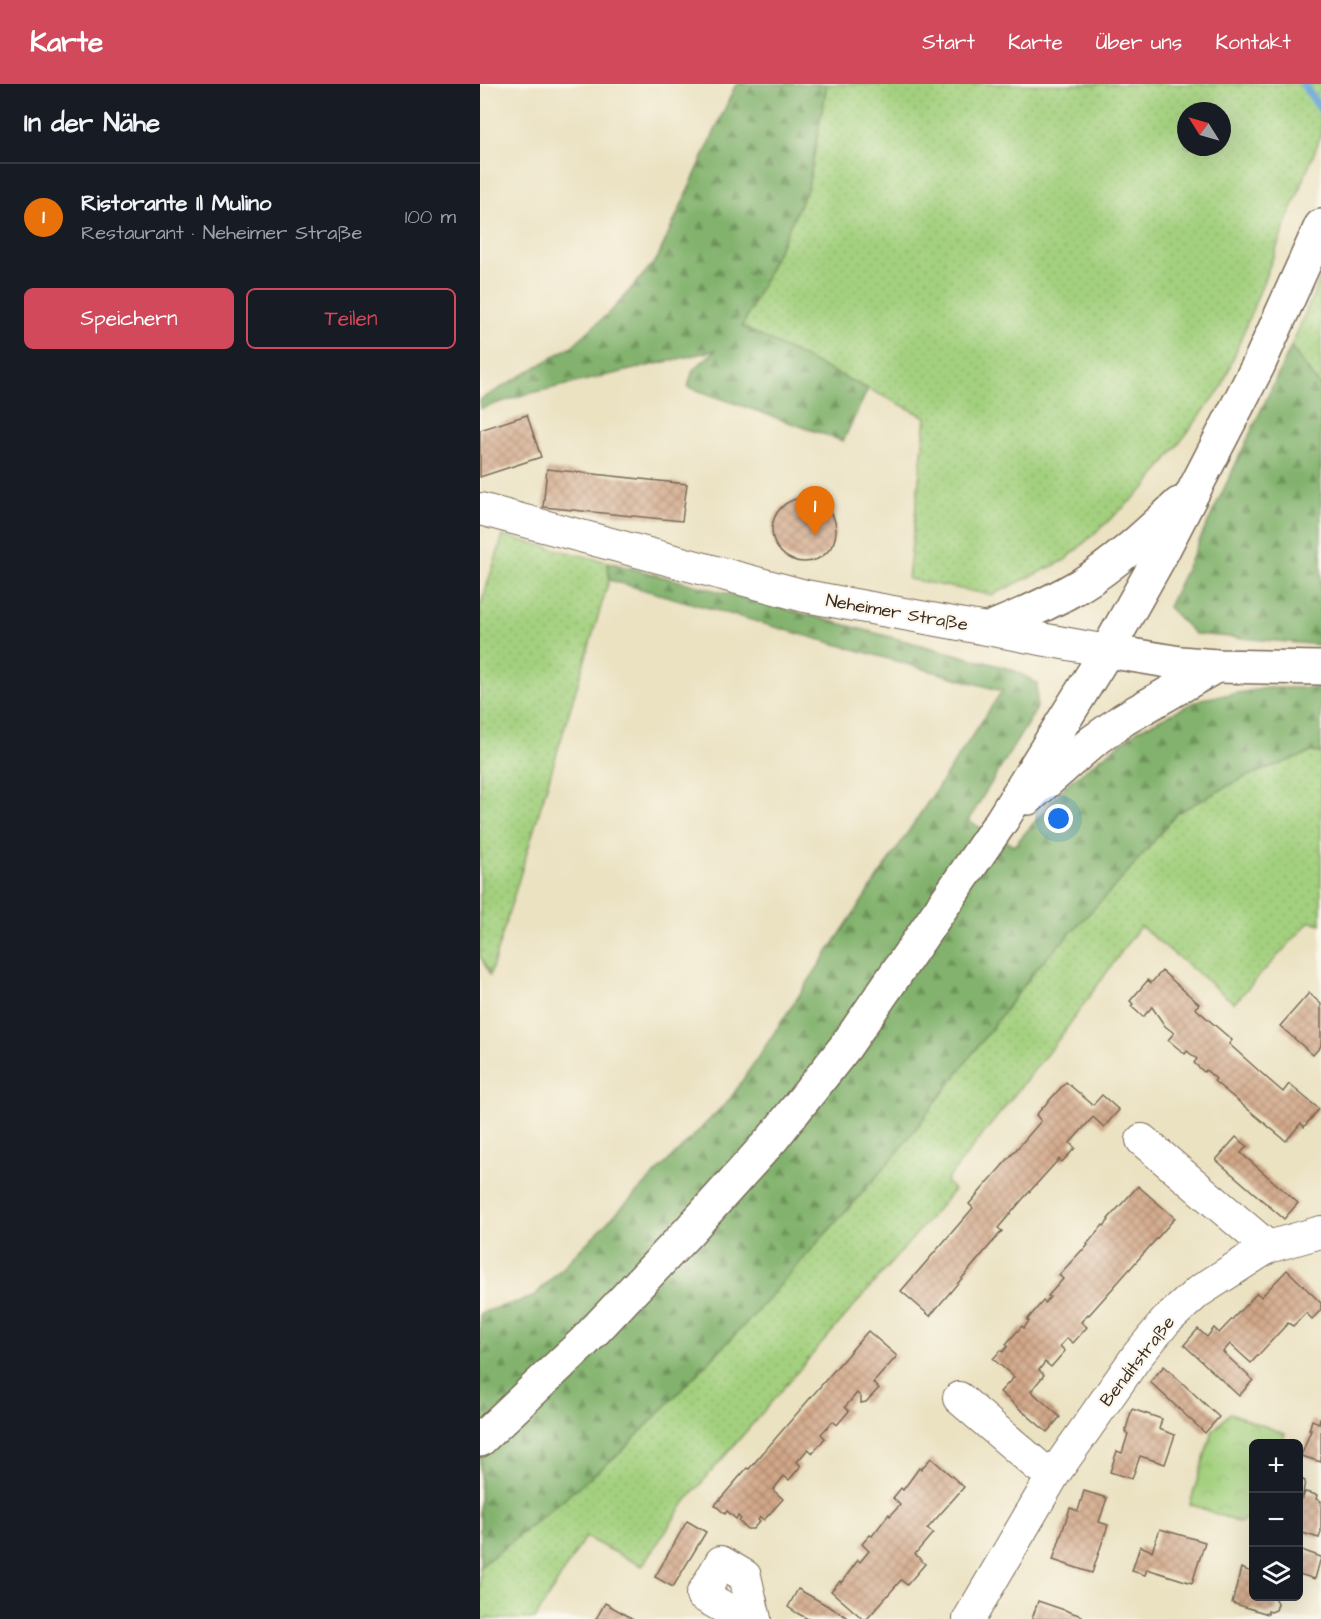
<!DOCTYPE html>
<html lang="de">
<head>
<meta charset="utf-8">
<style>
	:root { --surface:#171b24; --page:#20242c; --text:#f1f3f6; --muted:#9ea1a6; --line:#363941; --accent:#d1495b }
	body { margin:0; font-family:"Architects Daughter",sans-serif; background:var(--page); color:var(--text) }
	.controls { position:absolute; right:18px; bottom:18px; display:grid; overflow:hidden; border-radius:9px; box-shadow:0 6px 24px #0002 }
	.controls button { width:54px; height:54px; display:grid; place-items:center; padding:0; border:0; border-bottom:2px solid var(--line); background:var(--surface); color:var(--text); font:30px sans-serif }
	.compass { position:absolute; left:697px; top:18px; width:54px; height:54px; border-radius:50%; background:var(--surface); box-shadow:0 6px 24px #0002; rotate:307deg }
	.you { position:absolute; left:579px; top:735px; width:21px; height:21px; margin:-15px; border:4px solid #fff; border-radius:50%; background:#1a73e8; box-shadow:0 0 0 9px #1a73e833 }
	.badge { display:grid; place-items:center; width:39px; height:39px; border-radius:50%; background:var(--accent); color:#fff; font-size:20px; font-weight:700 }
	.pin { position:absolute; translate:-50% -50px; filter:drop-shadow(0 2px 3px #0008) }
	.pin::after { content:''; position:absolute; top:32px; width:21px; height:18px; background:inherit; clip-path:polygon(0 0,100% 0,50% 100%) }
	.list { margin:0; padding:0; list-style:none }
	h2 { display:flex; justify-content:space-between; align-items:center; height:78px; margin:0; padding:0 24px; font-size:26px }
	h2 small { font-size:20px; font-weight:400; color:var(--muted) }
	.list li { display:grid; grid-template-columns:39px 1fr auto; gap:18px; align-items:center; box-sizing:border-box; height:108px; padding:0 24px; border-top:2px solid var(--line) }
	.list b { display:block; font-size:22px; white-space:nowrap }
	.list p { margin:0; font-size:20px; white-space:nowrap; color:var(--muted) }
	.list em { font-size:20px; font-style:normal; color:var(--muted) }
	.actions { display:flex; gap:12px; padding:18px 24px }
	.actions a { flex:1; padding:14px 0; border:2px solid var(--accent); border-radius:9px; text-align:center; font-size:21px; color:var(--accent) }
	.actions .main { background:var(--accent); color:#fff }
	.icon { flex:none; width:33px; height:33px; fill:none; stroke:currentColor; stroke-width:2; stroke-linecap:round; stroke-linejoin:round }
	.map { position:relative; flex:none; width:841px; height:1535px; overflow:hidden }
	header { display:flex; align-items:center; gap:36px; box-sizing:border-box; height:84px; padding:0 30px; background:var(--accent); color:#fff }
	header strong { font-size:28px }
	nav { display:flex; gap:33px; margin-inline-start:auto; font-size:21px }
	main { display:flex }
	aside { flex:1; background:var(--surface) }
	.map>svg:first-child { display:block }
	.grass { fill:url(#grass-dots); stroke:#6f7d4e; stroke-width:1.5; fill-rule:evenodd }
	.forest { fill:url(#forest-firs); stroke:#5e6e46; stroke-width:1.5 }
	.park { fill:url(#park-crowns); stroke:#6f7d4e; stroke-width:1.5 }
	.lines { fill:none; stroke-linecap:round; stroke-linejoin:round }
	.stream { stroke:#64a2d6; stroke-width:8 }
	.building { fill:url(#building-cross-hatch) }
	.minor-casing { stroke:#796a57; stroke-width:34 }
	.major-casing { stroke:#796a57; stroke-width:36 }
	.minor { stroke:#fff; stroke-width:32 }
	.major { stroke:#fff; stroke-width:33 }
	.labels { text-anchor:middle; stroke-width:4.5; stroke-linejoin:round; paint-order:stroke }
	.street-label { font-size:18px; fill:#3b2a1e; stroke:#fbf7ec }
</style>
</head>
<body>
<header>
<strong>Karte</strong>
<nav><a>Start</a><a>Karte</a><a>Über uns</a><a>Kontakt</a></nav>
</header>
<main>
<aside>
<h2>In der Nähe<small></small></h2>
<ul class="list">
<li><span class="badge" style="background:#e8710a">1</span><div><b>Ristorante Il Mulino</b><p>Restaurant · Neheimer Straße</p></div><em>100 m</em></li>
</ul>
<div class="actions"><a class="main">Speichern</a><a>Teilen</a></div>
</aside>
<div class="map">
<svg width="841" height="1535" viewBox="0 0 841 1535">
	<defs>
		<pattern id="grass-dots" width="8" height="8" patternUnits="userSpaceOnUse" patternTransform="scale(1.5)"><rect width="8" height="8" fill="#a3d07e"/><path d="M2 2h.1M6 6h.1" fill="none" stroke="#8db36c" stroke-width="1.8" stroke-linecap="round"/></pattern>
		<pattern id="forest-firs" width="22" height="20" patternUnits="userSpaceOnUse" patternTransform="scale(1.5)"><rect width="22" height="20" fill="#82b26d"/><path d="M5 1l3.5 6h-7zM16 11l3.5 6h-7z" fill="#6c9159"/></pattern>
		<pattern id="park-crowns" width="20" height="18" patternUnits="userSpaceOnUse" patternTransform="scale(1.5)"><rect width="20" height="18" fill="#a3d07e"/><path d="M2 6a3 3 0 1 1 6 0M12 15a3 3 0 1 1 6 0" fill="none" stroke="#8db36c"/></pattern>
		<pattern id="building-cross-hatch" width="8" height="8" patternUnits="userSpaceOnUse" patternTransform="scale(1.5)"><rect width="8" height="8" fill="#d2a788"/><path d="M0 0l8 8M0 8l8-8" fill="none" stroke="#ac886f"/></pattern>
	</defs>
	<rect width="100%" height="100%" fill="#fbf7ec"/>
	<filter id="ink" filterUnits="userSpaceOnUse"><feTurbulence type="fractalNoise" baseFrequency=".0167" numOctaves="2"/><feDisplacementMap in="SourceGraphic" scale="12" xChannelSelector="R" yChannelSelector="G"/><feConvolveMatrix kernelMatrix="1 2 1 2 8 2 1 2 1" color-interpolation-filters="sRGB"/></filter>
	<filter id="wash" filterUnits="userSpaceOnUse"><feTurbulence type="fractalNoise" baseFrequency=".008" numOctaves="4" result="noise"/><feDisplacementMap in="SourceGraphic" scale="24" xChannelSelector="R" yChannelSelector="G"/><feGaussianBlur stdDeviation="1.35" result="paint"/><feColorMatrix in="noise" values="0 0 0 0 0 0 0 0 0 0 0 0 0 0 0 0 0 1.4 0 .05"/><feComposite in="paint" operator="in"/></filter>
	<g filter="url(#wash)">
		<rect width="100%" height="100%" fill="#ebe2c2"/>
		<g class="grass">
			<path d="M347 0H841V51L742 303 666 403 585 476 512 511 428 495 446 333 262 243 328 103ZM706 27H742V63H706Z"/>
			<polygon points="841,192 841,304 811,263"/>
			<polygon points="23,452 128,478 129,496 10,891 0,872 0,523"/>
			<polygon points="832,668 841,669 841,840 830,837 754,919 660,842 581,952 466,1097 474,1106 206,1417 162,1482 105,1453 55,1535 0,1535 0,1483 140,1369 270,1235 418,1068 557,884 641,796 697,729 765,693"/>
		</g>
		<g class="forest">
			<polygon points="256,0 347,0 328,103 262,243 388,305 363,357 208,303 213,286 236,266 43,311 0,325 0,316 92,262 134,224 177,175"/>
			<polygon points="811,263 841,304 841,561 715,550 688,523"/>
			<polygon points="128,478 531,585 557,599 557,624 488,737 534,762 588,699 658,646 721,615 787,604 841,604 841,669 832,668 765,693 697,729 641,796 557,884 418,1068 270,1235 140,1369 0,1483 0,1229 53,1213 250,1015 522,607 129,496"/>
		</g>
		<polygon class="park" points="750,1329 805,1350 802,1359 774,1360 773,1429 760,1439 710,1420 732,1348"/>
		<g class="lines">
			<polyline class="stream" points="823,0 841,26"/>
		</g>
		<g id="blocks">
			<g class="building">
				<polygon points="47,331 61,373 0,393 0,346"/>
				<polygon points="67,385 207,400 202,437 63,423"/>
				<circle cx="324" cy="446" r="32"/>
				<polygon points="682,887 719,920 715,924 752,956 749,960 788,995 803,1008 809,1000 839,1025 824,1043 821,1039 806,1057 734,997 736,995 726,986 724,988 714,979 717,975 707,967 705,970 688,956 694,949 685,942 672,923 663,933 651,922 653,920 650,917 668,896 671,899"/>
				<polygon points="829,909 841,920 841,962 833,971 800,942"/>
				<polygon points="586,998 613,1021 622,1011 639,1026 624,1043 613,1033 590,1059 595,1064 582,1078 579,1075 542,1116 518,1144 522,1147 450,1232 421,1207 493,1124 489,1120 561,1037 556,1031"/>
				<polygon points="756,1053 767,1062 761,1069 818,1119 804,1135 736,1076"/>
				<polygon points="658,1102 695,1134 609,1231 608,1230 601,1238 607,1243 593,1259 587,1254 580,1262 585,1267 571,1283 565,1278 559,1286 564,1291 551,1307 580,1333 567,1348 520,1308 534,1293 513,1275 521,1266 523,1268 528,1262 526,1260 542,1242 544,1244 549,1237 547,1236 563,1217 565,1219 570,1213 568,1212 583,1195 579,1191 602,1166 603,1167 608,1161 607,1160 623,1141 624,1142 629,1136 628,1135"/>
				<polygon points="807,1186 838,1216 841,1219 841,1226 832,1235 826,1229 813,1242 808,1239 771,1279 750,1260 743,1268 773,1296 759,1312 704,1261 718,1245 727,1253 734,1244 739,1249 777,1209 781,1213"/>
				<polygon points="388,1247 417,1272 393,1299 399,1304 386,1318 381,1319 381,1313 377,1309 365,1323 369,1327 357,1341 353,1337 341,1350 345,1354 333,1369 328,1365 317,1378 321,1382 309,1396 304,1392 293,1406 303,1415 284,1436 280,1433 278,1436 280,1437 273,1445 267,1445 259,1437 261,1435 258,1432 256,1435 247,1427 245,1430 235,1421 267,1384 269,1385"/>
				<polygon points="684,1282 739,1333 725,1349 670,1298"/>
				<polygon points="652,1325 682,1335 679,1345 695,1351 685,1380 660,1372 652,1395 630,1388 637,1367 642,1369 648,1350 645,1348"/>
				<polygon points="840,1334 841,1334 841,1378 821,1372 831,1346 829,1346 832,1336 839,1339"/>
				<polygon points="451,1374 484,1403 447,1445 453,1449 435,1470 445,1480 427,1501 421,1496 387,1535 383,1535 351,1507 360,1497 361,1499 378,1476 380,1478 389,1467 382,1460 390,1451 392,1452 409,1430 410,1432 420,1421 413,1414 421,1404 423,1406 439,1384 441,1385"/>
				<polygon points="819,1394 825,1397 822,1416 825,1408 837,1411 836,1415 841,1417 841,1448 839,1454 819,1448"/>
				<polygon points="604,1407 627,1414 619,1438 628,1441 612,1489 573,1476 590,1424 598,1427"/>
				<polygon points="207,1437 226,1448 193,1503 175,1493"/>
				<polygon points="680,1445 725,1458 712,1499 667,1485 665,1491 652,1487 660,1462 672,1467"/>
				<polygon points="819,1465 841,1473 835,1495 819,1490"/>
				<polygon points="761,1484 771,1488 771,1486 774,1487 774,1512 793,1512 798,1520 796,1526 791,1528 788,1527 788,1530 752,1519"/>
				<polygon points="318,1505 355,1526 370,1535 328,1535 317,1529 308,1523"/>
				<polygon points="558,1517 602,1532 601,1535 552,1535"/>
				<polygon points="125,1519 153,1535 116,1535"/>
			</g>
		</g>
	</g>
	<g filter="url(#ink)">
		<use href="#blocks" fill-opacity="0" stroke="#796a57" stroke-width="1.5"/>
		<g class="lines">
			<defs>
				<g id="minor">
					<polyline points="0,425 325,512 627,567"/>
					<polyline points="662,1056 788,1163"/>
					<polyline points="479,1314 558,1382 574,1390"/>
					<polyline points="264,1535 222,1511 241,1478 265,1492 275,1535"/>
					<polyline points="489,1535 574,1390 657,1272 686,1237 718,1208 788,1163 841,1148"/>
				</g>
				<g id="major">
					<path d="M511 544C541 532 571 518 599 502 635 480 668 449 699 420"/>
					<polyline points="627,567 700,579 736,582 841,584"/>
					<polyline points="548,714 612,658 644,635 736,582"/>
					<polyline points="0,1356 103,1259 208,1148 293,1054 366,962 522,736 627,567 678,476 778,282 841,142"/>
				</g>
			</defs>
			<use href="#minor" class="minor-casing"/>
			<use href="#major" class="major-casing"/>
			<use href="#minor" class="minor"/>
			<use href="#major" class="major"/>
		</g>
	</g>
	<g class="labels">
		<g class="street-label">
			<text transform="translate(417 528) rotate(10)" y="6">Neheimer Straße</text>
			<text transform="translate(657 1277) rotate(-52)" y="6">Benditstraße</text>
		</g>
	</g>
</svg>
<div class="controls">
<button>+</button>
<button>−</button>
<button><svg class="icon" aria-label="layers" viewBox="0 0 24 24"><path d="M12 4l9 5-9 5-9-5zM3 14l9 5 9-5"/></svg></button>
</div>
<svg class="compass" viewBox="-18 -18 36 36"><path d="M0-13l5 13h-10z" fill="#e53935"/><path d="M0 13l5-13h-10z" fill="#9ea1a6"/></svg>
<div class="you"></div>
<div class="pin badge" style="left:335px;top:452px;background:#e8710a">1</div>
</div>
</main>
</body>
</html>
